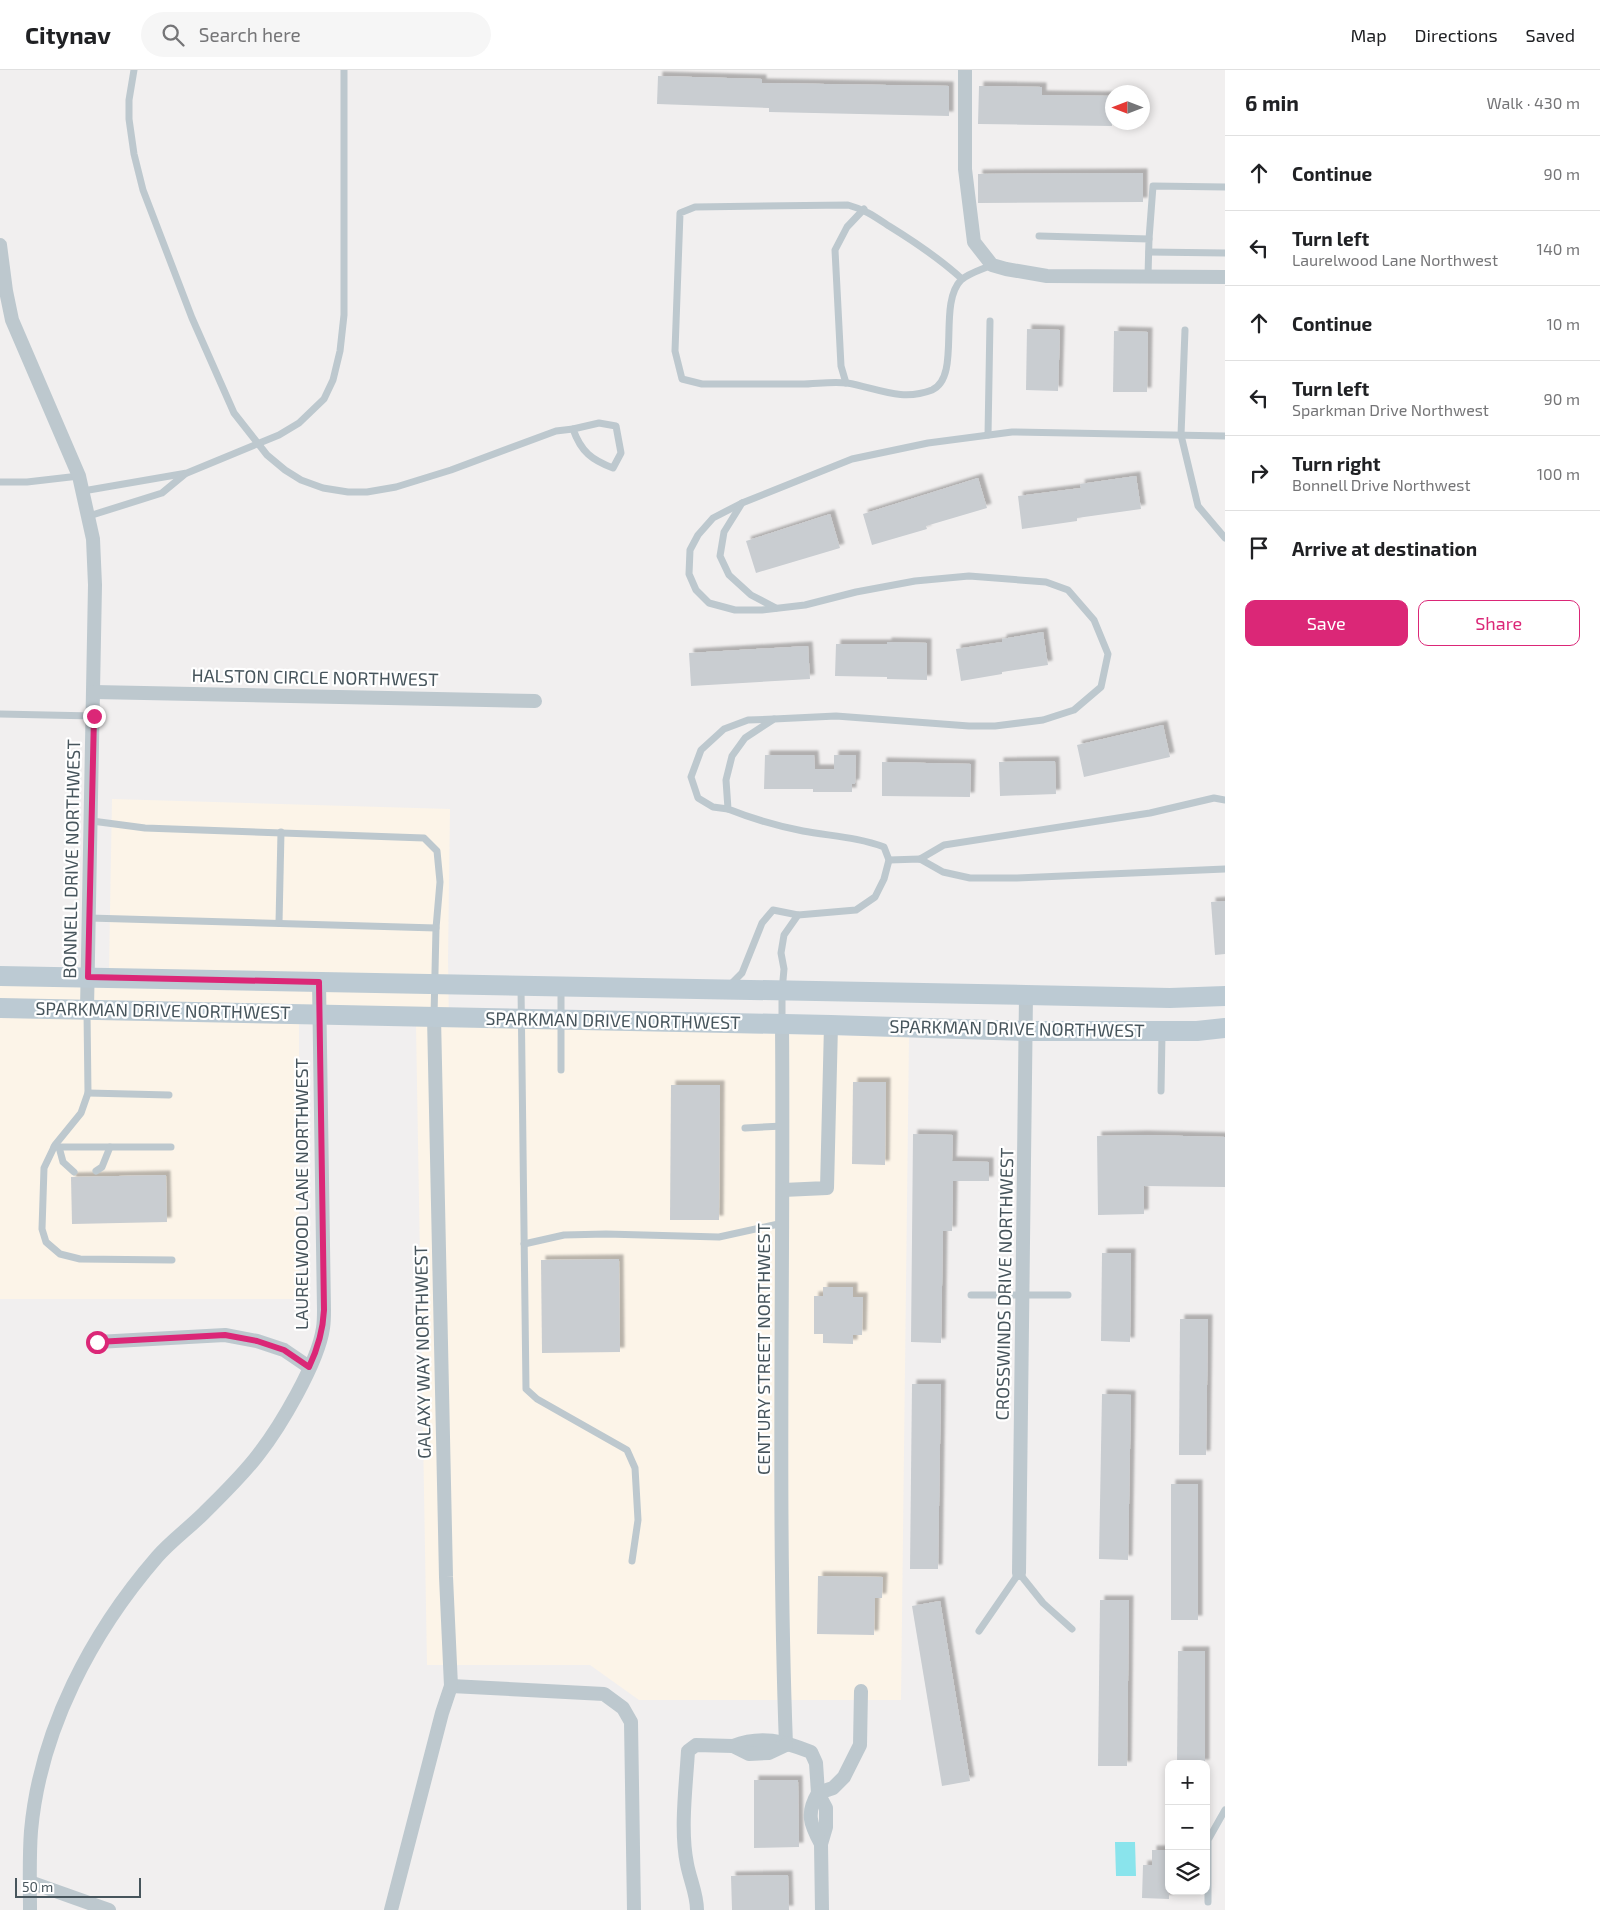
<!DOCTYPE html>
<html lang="en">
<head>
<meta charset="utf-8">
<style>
	:root { --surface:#fff; --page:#f6f6f6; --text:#202124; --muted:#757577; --line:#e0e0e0; --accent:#db2777 }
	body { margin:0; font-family:"Exo 2",sans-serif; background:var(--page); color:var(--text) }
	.controls { position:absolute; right:15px; bottom:15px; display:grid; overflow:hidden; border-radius:10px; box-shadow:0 2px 8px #0003 }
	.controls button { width:45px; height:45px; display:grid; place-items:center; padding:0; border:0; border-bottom:1px solid var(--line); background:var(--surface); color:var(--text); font:25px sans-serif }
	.compass { position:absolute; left:1105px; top:15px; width:45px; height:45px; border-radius:50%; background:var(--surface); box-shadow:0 2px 8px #0003; rotate:270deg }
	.scale { position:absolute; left:15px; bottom:12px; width:126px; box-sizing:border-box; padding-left:5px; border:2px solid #47555c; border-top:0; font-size:14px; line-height:18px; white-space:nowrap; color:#47555c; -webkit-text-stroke:4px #fff; paint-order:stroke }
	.stop { position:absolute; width:15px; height:15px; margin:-11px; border:4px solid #db2777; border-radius:50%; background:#fff }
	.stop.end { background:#db2777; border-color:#fff; box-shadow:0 1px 5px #0008 }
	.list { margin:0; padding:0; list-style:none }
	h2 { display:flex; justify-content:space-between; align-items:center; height:65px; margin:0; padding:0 20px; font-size:21px }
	h2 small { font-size:16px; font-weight:400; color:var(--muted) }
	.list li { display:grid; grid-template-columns:32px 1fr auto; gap:15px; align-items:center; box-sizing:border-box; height:75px; padding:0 20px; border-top:1px solid var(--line) }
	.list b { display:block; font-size:19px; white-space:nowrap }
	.list p { margin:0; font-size:16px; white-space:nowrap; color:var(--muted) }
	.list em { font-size:16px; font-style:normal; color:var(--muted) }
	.actions { display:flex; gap:10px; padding:15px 20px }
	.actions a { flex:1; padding:11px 0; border:1px solid var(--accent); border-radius:10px; text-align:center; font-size:18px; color:var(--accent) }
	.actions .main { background:var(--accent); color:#fff }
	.icon { flex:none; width:28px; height:28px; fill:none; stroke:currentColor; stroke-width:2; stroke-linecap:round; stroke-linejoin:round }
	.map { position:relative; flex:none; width:1225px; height:1840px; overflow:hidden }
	header { display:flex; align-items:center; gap:30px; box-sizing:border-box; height:70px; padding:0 25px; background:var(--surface); border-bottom:1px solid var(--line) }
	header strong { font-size:24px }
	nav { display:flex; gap:28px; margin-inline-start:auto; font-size:18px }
	.search { width:350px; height:45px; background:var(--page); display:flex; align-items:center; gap:12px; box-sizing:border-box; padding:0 18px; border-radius:28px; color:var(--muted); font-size:19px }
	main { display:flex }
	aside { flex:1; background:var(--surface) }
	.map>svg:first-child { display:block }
	.commercial { fill:#fcf4e8 }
	.water { fill:#8ae4ec }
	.building { fill:#c9cdd1; filter:url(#shadow) }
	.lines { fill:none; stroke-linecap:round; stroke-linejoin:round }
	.service { stroke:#bdc8ce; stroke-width:7 }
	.minor { stroke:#bdc8ce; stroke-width:14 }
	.secondary { stroke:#bccad3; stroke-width:20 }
	.route { stroke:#db2777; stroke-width:6 }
	.labels { text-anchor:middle; stroke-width:4.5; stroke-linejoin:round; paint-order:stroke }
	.street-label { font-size:18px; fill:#47555c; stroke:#fff }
</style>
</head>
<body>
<header>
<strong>Citynav</strong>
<div class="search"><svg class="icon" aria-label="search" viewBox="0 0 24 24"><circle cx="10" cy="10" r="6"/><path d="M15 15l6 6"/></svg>Search here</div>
<nav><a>Map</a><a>Directions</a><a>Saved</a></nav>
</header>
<main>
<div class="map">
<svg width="1225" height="1840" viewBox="0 0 1225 1840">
	<defs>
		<filter id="shadow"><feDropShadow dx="4.5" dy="-4.5" stdDeviation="1" flood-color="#0004"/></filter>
	</defs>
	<rect width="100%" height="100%" fill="#f1efef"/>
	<polygon class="commercial" points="112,729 450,739 448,889 449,956 909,967 901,1630 639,1630 590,1595 427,1595 416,955 299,954 299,1229 0,1229 0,898 109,899"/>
	<polygon class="water" points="1115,1772 1135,1772 1136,1806 1116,1806"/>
	<g class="building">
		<polygon points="658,6 762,9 762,13 949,16 949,46 769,42 769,38 657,34"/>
		<polygon points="979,16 1042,17 1042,25 1112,26 1112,56 978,54"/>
		<polygon points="1143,103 1143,132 978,133 978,104"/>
		<polygon points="1027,259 1060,260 1058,321 1026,320"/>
		<polygon points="1114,261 1148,262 1147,322 1113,322"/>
		<polygon points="1136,406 1141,439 1077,448 1077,451 1022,459 1018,426 1081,418 1080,414"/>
		<polygon points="978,408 987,438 926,456 927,459 872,475 863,444"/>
		<polygon points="830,444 840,478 756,503 746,471"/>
		<polygon points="1043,562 1048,595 1002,602 1002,604 961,611 956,579 1002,572 1002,569"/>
		<polygon points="887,572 927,573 927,610 887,609 887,607 835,606 836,574 887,574"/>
		<polygon points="808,576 810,609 691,616 689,583"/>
		<polygon points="1163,655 1170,687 1084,707 1077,675"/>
		<polygon points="765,685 814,685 815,699 834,699 834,685 856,685 855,714 852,714 852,722 813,722 813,719 764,719"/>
		<polygon points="1055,691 1056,724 1000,726 999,692"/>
		<polygon points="882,692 971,694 970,727 882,726"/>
		<polygon points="1225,831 1225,884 1215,885 1211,832"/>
		<polygon points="853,1012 886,1012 885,1095 852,1094"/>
		<polygon points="671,1015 720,1015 719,1150 670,1150"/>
		<polygon points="913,1064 953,1065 952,1091 989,1092 989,1111 953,1111 952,1161 943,1161 941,1273 911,1272"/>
		<polygon points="1143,1065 1225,1067 1225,1117 1144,1116 1144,1144 1098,1145 1097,1066"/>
		<polygon points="166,1105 167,1152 72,1154 71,1107"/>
		<polygon points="1102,1183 1131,1183 1130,1272 1101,1271"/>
		<polygon points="619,1189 620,1282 542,1283 541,1190"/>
		<polygon points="823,1217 853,1217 853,1227 863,1227 862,1265 853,1265 853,1274 823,1273 823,1264 814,1264 814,1226 823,1226"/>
		<polygon points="1180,1249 1208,1249 1206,1385 1179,1385"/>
		<polygon points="912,1314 941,1314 938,1499 910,1499"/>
		<polygon points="1102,1324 1131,1325 1128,1490 1099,1489"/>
		<rect x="1171" y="1414" width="27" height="136"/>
		<polygon points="818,1506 883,1507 882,1528 875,1528 874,1565 817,1564"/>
		<polygon points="1100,1530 1129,1530 1127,1696 1098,1696"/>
		<polygon points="940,1531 970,1711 942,1716 912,1536"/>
		<polygon points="1178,1581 1205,1581 1205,1694 1177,1694"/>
		<polygon points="754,1710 798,1710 799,1777 754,1778"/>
		<polygon points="1152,1780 1169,1780 1169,1829 1142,1828 1143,1795 1152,1795"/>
		<polygon points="788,1805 789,1840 732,1840 731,1806"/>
	</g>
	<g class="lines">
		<g class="service">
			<polyline points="134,0 129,30 129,49 134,84 143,120 192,248 234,343 267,385 285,400 301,410 323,418 348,422 367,422 396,417 451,400 556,361 573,359"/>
			<polyline points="1039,166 1149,169 1148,206"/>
			<polyline points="1149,169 1153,116 1225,117"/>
			<polyline points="1149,182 1225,183"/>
			<path d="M962 209C939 188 915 172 889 156 874 146 866 140 848 135L695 137 680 143 675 281 682 309 702 314C735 314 768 314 801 314 816 314 832 311 847 313 877 318 901 332 932 320 962 307 937 234 961 210 969 203 983 199 992 195"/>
			<polyline points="1185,260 1181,365 1198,436 1225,468"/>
			<polyline points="846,313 841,296 835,180 847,157 864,139"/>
			<path d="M599 353 616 356 621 383 613 398C592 390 581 382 573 359Z"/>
			<polyline points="988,365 990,251"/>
			<polyline points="0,412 27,412 79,406"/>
			<polyline points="83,421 187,403 279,365 299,353 324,329 333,310 340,281 344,245 344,0"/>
			<path d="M742 433 713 448 698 465 690 480 689 504 696 520 709 533 735 540H762L805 535 856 522 915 511 969 506 1046 512 1068 520 1094 550 1108 584 1101 617 1074 640 1043 650 995 656H969L836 646 774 649 745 668 732 686 726 710 728 739C753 749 777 756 803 761 830 766 858 767 884 777L889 790 884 809 875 827 856 840 798 845 784 865 781 883 784 899 782 921V953"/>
			<polyline points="89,446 162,423 185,404"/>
			<polyline points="776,538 751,525 729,505 720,486 724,462 742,433 852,389 928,373 1012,362 1225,366"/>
			<polyline points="0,644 94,646"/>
			<polyline points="728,739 713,737 698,728 691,707 701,680 724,659 748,650 774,649"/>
			<polyline points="92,751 145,758 424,768 437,781 440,812 436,858 434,946"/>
			<polyline points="920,789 944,775 1150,743 1214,728 1225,730"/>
			<polyline points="889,790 920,789 943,802 970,808 1017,808 1225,799"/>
			<polyline points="89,848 436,858"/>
			<polyline points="279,853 281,762"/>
			<polyline points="729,916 742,903 762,853 773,840 798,845"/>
			<polyline points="521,917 526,1319 537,1329 627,1380 635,1398 638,1450 632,1491"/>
			<polyline points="87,942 88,1023 81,1043 55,1075 44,1098 42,1159 46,1172 60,1184 80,1189 172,1190"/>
			<polyline points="561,1000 561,918"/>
			<polyline points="1161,1021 1162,964"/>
			<polyline points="88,1023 169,1025"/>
			<polyline points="745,1058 783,1056"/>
			<polyline points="54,1077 171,1077"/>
			<polyline points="59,1077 63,1092 74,1102"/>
			<polyline points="96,1101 102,1097 110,1077"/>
			<polyline points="524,1174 564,1165 606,1164 719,1167 783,1153"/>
			<polyline points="971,1225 1068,1225"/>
			<polyline points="979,1561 1019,1503 1043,1533 1072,1559"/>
			<polyline points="1208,1832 1208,1770 1225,1740"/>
		</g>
		<g class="minor">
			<polyline points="965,0 965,99 974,172 992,195 1006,199 1047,206 1225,207"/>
			<polyline points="0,175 6,221 12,250 79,406 93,469 95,515 87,939"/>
			<polyline points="94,622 535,631"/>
			<path d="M782 954C784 1194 777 1435 786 1675"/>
			<polyline points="783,1120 827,1118 831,955"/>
			<polyline points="97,1272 225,1265 257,1271 284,1280 309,1297"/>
			<polyline points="1019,1503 1026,925"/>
			<polyline points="451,1616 604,1624 623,1638 631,1652 634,1840"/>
			<path d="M733 1676C761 1665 783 1671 811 1682L816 1693 818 1723 826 1738V1757L821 1774 822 1840"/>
			<path d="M821 1774C810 1754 806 1743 818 1723L833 1718 844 1707 860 1675 861 1621"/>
			<polyline points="30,1812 109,1840"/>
			<path d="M30 1840C30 1814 29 1787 31 1761 40 1660 92 1562 157 1487 171 1471 189 1458 204 1443 222 1425 242 1406 258 1385 280 1357 318 1293 323 1258 324 1252 324 1246 324 1240L319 912"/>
			<polyline points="391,1840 442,1643 451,1616 446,1507 434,947"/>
			<path d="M697 1840C697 1824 690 1810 687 1794 680 1760 686 1716 688 1681L696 1675 733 1676 749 1684 769 1683 786 1675"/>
		</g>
		<g class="secondary">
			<polyline points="0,906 1026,925 1170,928 1225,926"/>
			<polyline points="0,938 831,955 1026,961 1197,961 1225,958"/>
		</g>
	</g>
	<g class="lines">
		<path class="route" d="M94 646 88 907 319 912 324 1240C323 1261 318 1278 309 1297L284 1280 257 1271 225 1265 97 1272"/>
	</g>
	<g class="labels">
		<g class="street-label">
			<text transform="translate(315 608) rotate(1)" y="6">HALSTON CIRCLE NORTHWEST</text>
			<text transform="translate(72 789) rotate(-89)" y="6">BONNELL DRIVE NORTHWEST</text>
			<text transform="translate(163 941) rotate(1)" y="6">SPARKMAN DRIVE NORTHWEST</text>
			<text transform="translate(613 951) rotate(1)" y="6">SPARKMAN DRIVE NORTHWEST</text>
			<text transform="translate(1017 959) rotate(1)" y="6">SPARKMAN DRIVE NORTHWEST</text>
			<text transform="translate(302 1124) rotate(-90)" y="6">LAURELWOOD LANE NORTHWEST</text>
			<text transform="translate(1005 1214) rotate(-89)" y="6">CROSSWINDS DRIVE NORTHWEST</text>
			<text transform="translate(764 1279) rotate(-90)" y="6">CENTURY STREET NORTHWEST</text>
			<text transform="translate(423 1282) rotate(-91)" y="6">GALAXY WAY NORTHWEST</text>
		</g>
	</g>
</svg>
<div class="controls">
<button>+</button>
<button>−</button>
<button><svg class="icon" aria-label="layers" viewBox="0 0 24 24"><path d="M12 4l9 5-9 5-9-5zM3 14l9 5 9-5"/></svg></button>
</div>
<svg class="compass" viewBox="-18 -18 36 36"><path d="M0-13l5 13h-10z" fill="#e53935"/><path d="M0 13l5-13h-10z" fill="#757577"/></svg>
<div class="scale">50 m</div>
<div class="stop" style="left:97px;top:1272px"></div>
<div class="stop end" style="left:94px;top:646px"></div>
</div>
<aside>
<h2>6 min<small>Walk · 430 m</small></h2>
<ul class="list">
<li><svg class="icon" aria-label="ahead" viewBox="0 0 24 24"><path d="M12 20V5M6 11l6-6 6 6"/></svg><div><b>Continue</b></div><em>90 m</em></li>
<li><svg class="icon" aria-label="left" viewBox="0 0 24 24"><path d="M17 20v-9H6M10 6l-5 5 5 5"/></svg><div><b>Turn left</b><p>Laurelwood Lane Northwest</p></div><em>140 m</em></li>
<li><svg class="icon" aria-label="ahead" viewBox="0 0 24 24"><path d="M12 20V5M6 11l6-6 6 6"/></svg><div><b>Continue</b></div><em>10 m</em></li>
<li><svg class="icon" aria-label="left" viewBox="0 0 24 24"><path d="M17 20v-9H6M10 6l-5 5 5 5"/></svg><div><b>Turn left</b><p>Sparkman Drive Northwest</p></div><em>90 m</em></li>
<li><svg class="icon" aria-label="right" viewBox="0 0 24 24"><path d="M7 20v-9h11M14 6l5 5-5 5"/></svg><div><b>Turn right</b><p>Bonnell Drive Northwest</p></div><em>100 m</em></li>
<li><svg class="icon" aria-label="arrive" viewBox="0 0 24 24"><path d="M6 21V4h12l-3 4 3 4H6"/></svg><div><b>Arrive at destination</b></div></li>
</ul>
<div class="actions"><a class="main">Save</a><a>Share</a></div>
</aside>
</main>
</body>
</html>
